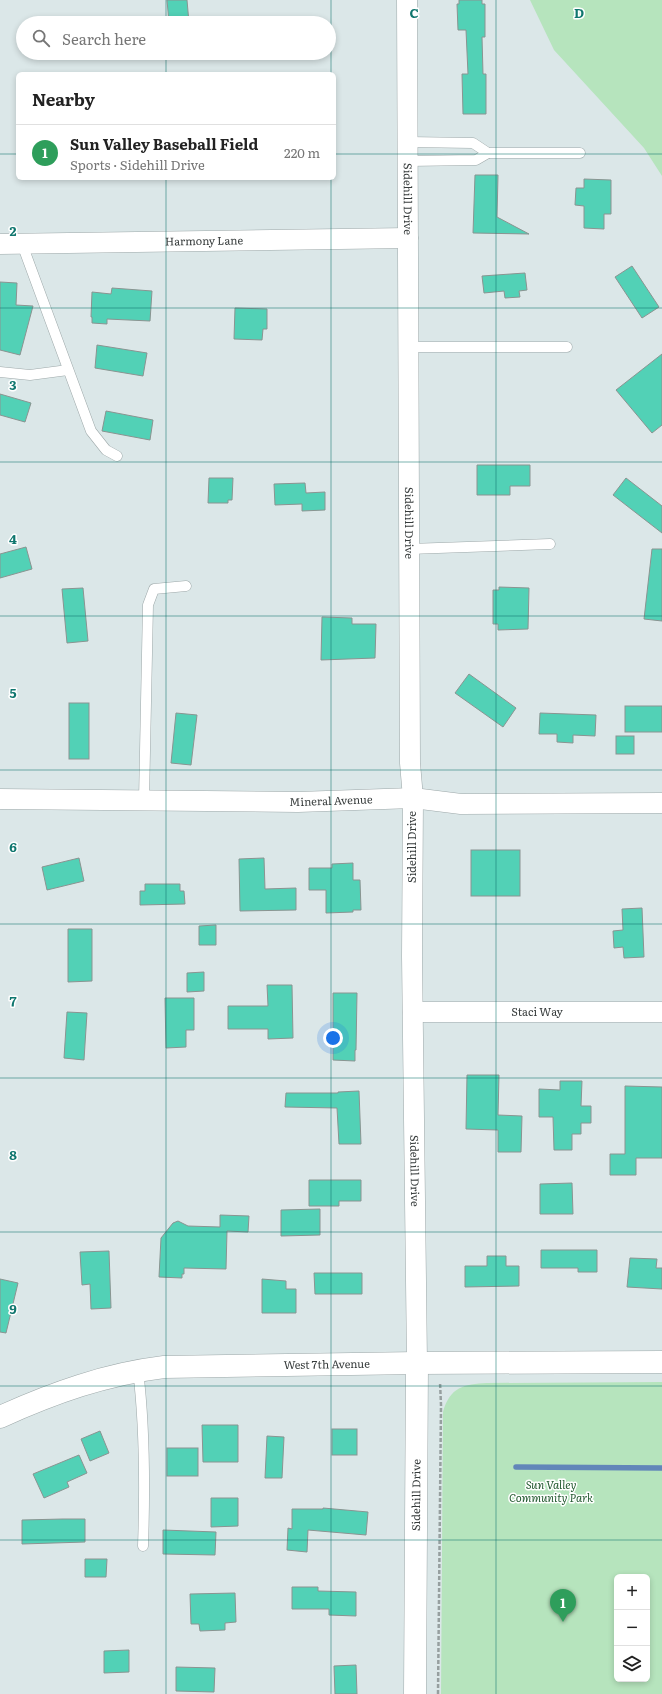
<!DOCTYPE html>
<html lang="en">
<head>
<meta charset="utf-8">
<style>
	:root { --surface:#fff; --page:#f6f6f6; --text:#222; --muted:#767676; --line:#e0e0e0; --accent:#a26a26 }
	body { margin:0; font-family:Literata,serif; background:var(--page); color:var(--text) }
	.controls { position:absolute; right:12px; bottom:12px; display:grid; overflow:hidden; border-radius:6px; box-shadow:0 2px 6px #0003 }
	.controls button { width:36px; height:36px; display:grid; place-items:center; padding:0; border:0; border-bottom:1px solid var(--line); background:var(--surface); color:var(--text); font:20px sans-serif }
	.you { position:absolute; left:333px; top:1038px; width:14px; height:14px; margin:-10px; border:3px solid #fff; border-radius:50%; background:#1a73e8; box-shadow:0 0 0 6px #1a73e833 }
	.badge { display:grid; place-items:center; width:26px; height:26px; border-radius:50%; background:var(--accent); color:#fff; font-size:13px; font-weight:700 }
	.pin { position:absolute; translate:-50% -33px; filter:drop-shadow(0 1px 2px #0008) }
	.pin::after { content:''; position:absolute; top:21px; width:14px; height:12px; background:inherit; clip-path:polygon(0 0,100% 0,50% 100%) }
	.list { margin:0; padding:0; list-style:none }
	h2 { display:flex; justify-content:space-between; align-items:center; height:52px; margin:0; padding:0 16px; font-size:17px }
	h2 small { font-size:13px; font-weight:400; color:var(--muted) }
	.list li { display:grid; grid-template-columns:26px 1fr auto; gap:12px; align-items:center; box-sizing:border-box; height:56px; padding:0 16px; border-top:1px solid var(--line) }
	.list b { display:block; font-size:15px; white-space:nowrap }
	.list p { margin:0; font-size:13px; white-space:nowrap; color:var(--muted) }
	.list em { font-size:13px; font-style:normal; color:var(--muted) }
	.icon { flex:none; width:22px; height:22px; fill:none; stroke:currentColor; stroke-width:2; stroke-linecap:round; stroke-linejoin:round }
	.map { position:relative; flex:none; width:662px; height:1694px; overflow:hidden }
	.search { position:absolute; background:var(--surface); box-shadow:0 2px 6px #0003; left:16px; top:16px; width:320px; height:44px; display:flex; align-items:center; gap:10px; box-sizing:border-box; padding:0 14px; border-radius:22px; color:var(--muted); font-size:15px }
	.panel { position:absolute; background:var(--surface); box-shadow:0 2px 6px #0003; left:16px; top:72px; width:320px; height:108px; border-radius:6px }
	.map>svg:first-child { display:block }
	.green { fill:#b6e4bd; fill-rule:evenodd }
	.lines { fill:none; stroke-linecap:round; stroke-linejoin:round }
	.stream { stroke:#6286b9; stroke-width:5.5 }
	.building { fill:#52d1b6; stroke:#8a9491 }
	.service-casing { stroke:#9da8a9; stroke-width:11 }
	.minor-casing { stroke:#9da8a9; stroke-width:21 }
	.tertiary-casing { stroke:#9da8a9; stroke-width:23 }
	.secondary-casing { stroke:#9da8a9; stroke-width:23 }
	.path { stroke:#969f9f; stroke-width:2.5; stroke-dasharray:4 2; stroke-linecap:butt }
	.service { stroke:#fff; stroke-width:10 }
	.minor { stroke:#fff; stroke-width:20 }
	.tertiary { stroke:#fff; stroke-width:22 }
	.secondary { stroke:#fff; stroke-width:22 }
	.grid { fill:none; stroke:#0f766e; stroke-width:1; stroke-opacity:0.55 }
	.labels { text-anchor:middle; stroke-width:3; stroke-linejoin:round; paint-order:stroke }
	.street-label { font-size:11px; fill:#373c3c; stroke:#fff }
	.park-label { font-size:11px; font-style:italic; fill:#22592f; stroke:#fff }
	.grid-label { font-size:13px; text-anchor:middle; font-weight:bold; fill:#0f766e; stroke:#fff; stroke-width:3; stroke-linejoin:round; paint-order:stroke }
</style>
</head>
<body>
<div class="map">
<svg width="662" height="1694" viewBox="0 0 662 1694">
	<rect width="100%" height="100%" fill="#dbe7e8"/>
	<g class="green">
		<polygon points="530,0 662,0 662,176 644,148 554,50"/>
		<path d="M662 1382V1694H441L443 1412C450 1387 464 1384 487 1383ZM617 1577H647V1679H617Z"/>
	</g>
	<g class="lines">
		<polyline class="stream" points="516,1467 662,1468"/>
	</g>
	<g class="building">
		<polygon points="167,0 187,0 189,23 169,23"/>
		<polygon points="459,0 482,0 482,4 485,4 485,37 482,37 483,74 486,74 486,114 463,114 462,74 468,74 466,30 458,30 457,4 459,4"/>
		<polygon points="475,175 498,175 497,217 529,234 473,233"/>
		<polygon points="584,179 611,180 611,214 604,214 604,229 584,228 584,206 575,205 576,188 584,188"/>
		<polygon points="632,266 659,307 642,318 615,277"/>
		<polygon points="525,273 527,290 519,291 520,297 505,298 504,291 484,293 482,276"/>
		<polygon points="0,282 17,283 16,305 33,306 20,355 0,350"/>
		<polygon points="112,288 152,291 150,321 107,319 107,324 92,323 92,317 91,317 92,292 111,294"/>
		<polygon points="235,308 267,309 267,329 263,329 262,340 234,339"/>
		<polygon points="97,345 147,353 143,376 95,368"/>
		<polygon points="662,354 662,425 652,433 616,390"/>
		<polygon points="0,394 31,403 25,422 0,415"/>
		<polygon points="106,411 153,420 150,440 102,431"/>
		<polygon points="477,465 530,465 530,486 510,486 510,495 477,495"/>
		<polygon points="209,478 233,478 232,500 228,500 228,503 208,503"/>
		<polygon points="626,478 662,506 662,533 613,495"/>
		<polygon points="305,483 306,493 325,492 325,510 302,511 302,504 275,505 274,484"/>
		<polygon points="26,547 32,569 0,578 0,554"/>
		<polygon points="652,549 662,549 662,621 644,619"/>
		<polygon points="499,587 529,588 528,629 498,630 498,624 493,624 493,590 499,590"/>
		<polygon points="83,588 88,641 67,643 62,589"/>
		<polygon points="322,617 352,618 352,624 376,624 375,658 321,660"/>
		<polygon points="469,674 516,708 503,727 455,693"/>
		<rect x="69" y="703" width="20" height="56"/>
		<rect x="625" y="706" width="37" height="26"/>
		<polygon points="176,713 197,715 191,765 171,763"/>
		<polygon points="540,713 596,715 595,736 573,735 573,743 557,742 557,734 539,734"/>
		<rect x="616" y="736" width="18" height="18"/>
		<rect x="471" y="850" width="49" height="46"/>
		<polygon points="79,858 84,881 47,890 42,867"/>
		<polygon points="264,858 265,889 296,888 296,910 240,911 239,859"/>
		<polygon points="353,863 353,880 360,880 361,910 353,910 353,912 326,913 326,890 309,890 309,868 332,868 332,864"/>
		<polygon points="145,884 180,884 180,891 184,891 185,904 140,905 140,891 145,891"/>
		<polygon points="642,908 644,957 624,958 623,947 614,948 613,931 623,930 622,909"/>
		<polygon points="216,925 216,945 199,945 199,926"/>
		<polygon points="68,929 92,929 92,981 68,982"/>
		<polygon points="204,972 204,991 187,992 187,973"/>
		<polygon points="267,985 292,985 293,1038 268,1039 268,1029 228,1029 228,1006 268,1006"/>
		<polygon points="333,993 357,993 356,1050 355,1050 355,1061 333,1060"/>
		<polygon points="165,998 194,998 194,1030 186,1030 186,1047 166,1048"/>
		<polygon points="67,1012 87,1013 84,1060 64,1058"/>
		<polygon points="467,1075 499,1075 498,1115 522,1116 521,1152 498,1152 498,1130 466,1129"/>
		<polygon points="560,1081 582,1081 581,1106 591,1106 591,1123 581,1123 581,1134 572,1134 572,1150 554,1150 553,1117 539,1117 539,1089 560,1090"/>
		<polygon points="625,1086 662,1087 662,1158 636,1158 636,1175 610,1175 610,1154 625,1154"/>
		<polygon points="359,1091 361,1144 339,1144 337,1108 285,1107 286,1093 338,1093 338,1092"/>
		<polygon points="309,1180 361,1180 361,1201 339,1201 339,1206 309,1206"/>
		<polygon points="572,1183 573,1214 540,1214 540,1184"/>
		<polygon points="320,1209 320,1235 281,1236 281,1210"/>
		<polygon points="220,1215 249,1216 248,1232 227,1231 226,1269 184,1268 184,1274 182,1274 182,1278 159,1277 161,1238 173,1223 178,1221 188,1226 220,1227"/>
		<polygon points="541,1250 597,1250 597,1272 578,1272 578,1268 541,1268"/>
		<polygon points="109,1251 111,1308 91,1309 90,1284 82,1285 80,1252"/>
		<polygon points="487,1256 506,1256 506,1266 519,1266 519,1286 465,1287 465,1266 487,1266"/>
		<polygon points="630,1258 657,1259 656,1268 662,1268 662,1289 627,1287"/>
		<polygon points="314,1273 362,1273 362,1294 315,1294"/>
		<polygon points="0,1279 18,1283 6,1333 0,1332"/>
		<polygon points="262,1279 286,1281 286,1289 296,1289 296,1313 262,1313"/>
		<polygon points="202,1425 238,1425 238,1462 203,1462"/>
		<rect x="332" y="1429" width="25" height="26"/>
		<polygon points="100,1431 109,1453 90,1461 81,1439"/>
		<polygon points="267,1436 284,1437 282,1478 265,1478"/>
		<rect x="167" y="1448" width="31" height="28"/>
		<polygon points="79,1455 87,1473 67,1482 69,1487 44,1498 33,1474"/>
		<polygon points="211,1498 238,1498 238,1526 211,1527"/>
		<polygon points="323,1508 368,1512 366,1535 308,1530 307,1552 287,1550 288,1528 292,1529 292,1509 323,1509"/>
		<polygon points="63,1519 85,1519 85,1542 22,1544 22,1520"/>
		<polygon points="163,1530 216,1532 215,1555 163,1554"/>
		<polygon points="85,1559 107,1559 106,1577 85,1577"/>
		<polygon points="292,1587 318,1587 318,1591 356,1592 356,1616 329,1615 329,1609 292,1609"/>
		<polygon points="235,1593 236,1622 225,1623 225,1630 200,1631 199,1624 191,1624 190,1594"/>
		<polygon points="129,1650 129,1672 104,1673 104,1651"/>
		<polygon points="356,1665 357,1694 335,1694 334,1666"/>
		<polygon points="176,1667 215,1668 214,1692 176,1691"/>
	</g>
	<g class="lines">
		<defs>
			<g id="service">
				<polyline points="408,142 473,143 488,153 476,160 408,161"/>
				<polyline points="488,153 580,153"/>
				<polyline points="22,244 91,431 106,450 117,456"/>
				<polyline points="409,347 567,347"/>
				<polyline points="0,372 30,375 68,370"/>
				<polyline points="409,549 550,544"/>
				<polyline points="144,800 148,605 154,589 186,586"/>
				<path d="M138 1370C145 1428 145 1488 143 1546"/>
			</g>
			<g id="minor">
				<path id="s1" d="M407 0 410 763 413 798 412 956 417 1363"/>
				<path id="s2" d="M0 244 408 238"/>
				<path id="s3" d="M0 799 298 802 413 798 461 804 662 803"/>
				<path id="s4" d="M413 1012H662"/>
			</g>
			<g id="tertiary">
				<path id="s5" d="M415 1694 417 1363"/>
			</g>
			<g id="secondary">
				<path id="s6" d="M0 1417C53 1393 106 1374 164 1367L417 1363 662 1362"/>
			</g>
		</defs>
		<use href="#service" class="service-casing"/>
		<use href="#minor" class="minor-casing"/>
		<use href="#tertiary" class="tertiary-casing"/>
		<use href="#secondary" class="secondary-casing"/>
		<polyline class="path" points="438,1694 441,1405 440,1382"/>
		<use href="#service" class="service"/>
		<use href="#minor" class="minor"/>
		<use href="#tertiary" class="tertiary"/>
		<use href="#secondary" class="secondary"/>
	</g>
	<path class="grid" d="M166 0V23M331 0V74M496 0V1694M166 53V74M0 154H18M334 154H662M166 178V1694M331 178V1694M0 308H662M0 462H662M0 616H662M0 770H662M0 924H662M0 1078H662M0 1232H662M0 1386H662M0 1540H662"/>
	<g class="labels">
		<g class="street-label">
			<text dy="4" stroke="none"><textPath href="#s1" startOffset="199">Sidehill Drive</textPath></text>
			<text dy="4" stroke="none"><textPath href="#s2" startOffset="204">Harmony Lane</textPath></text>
			<text dy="4" stroke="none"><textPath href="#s1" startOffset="523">Sidehill Drive</textPath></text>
			<text dy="4" stroke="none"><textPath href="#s3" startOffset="331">Mineral Avenue</textPath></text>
			<text transform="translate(412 847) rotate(-90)" y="4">Sidehill Drive</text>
			<text dy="4" stroke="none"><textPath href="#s4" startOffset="124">Staci Way</textPath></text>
			<text dy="4" stroke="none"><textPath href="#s1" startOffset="1171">Sidehill Drive</textPath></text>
			<text dy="4" stroke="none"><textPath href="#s6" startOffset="335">West 7th Avenue</textPath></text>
			<text dy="4" stroke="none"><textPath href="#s5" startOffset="199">Sidehill Drive</textPath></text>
		</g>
		<g class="park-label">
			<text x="551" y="1489">Sun Valley<tspan x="551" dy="13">Community Park</tspan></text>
		</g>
	</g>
	<g class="grid-label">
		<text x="414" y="18">C</text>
		<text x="579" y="18">D</text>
		<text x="13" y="236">2</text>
		<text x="13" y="390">3</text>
		<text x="13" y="544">4</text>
		<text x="13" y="698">5</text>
		<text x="13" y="852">6</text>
		<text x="13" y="1006">7</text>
		<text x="13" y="1160">8</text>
		<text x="13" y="1314">9</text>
	</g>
</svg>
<div class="controls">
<button>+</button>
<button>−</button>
<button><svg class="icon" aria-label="layers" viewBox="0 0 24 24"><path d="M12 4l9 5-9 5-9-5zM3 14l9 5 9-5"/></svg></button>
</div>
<div class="you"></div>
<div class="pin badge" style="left:563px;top:1622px;background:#2e9e5b">1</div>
<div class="search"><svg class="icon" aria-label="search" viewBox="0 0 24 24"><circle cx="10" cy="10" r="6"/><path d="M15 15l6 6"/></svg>Search here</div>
<section class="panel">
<h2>Nearby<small></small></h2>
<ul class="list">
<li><span class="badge" style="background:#2e9e5b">1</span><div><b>Sun Valley Baseball Field</b><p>Sports · Sidehill Drive</p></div><em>220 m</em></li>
</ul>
</section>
</div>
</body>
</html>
